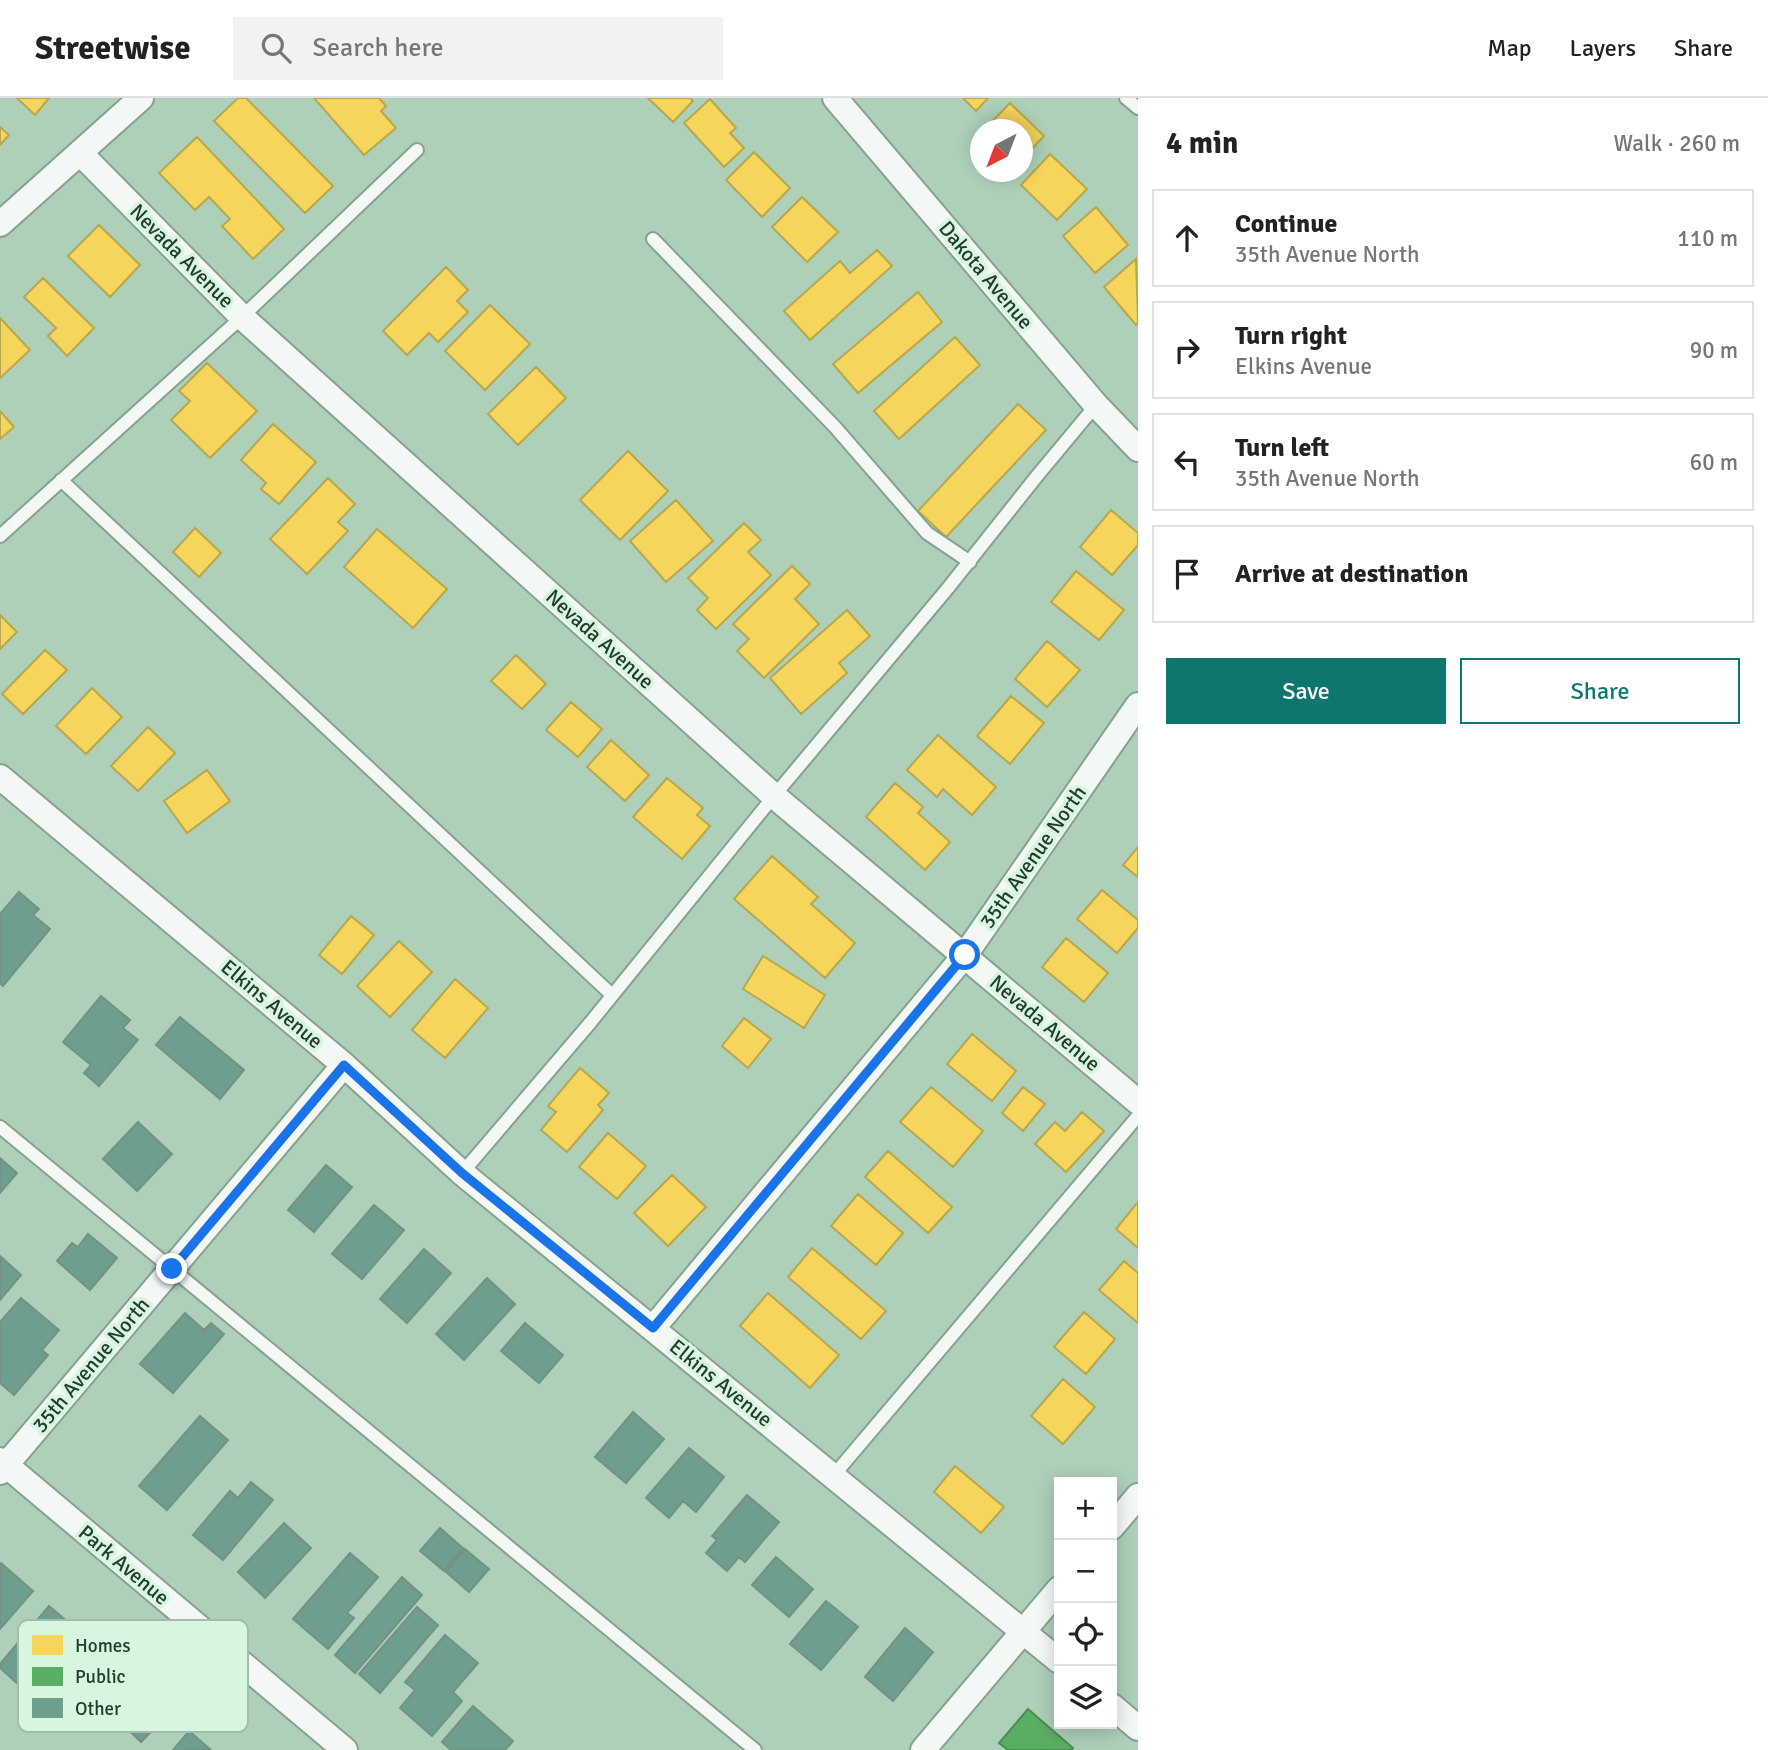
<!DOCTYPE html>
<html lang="en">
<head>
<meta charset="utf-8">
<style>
  body { margin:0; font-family:Signika,sans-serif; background:#f2f2f2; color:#222 }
  .controls { position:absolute; right:21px; bottom:21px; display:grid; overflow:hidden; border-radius:0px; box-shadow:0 4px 18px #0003 }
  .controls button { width:63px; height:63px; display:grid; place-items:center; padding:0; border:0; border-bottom:2px solid #e0e0e0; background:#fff; color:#222; font:35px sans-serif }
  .compass { position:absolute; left:970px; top:21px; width:63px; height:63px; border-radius:50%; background:#fff; box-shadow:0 4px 18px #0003; rotate:222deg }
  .stop { position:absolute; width:21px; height:21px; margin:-16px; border:5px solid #1a73e8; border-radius:50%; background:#fff }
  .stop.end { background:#1a73e8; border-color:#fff; box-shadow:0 2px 7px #0008 }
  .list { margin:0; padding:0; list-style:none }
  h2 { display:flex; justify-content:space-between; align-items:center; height:91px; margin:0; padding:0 28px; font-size:30px }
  h2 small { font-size:23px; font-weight:400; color:#767676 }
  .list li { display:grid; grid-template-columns:46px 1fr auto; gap:21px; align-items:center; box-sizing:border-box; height:98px; margin:0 14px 14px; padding:0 14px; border:2px solid #e0e0e0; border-radius:0px }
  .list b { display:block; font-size:26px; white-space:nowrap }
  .list p { margin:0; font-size:23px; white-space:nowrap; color:#767676 }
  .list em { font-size:23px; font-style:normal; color:#767676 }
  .actions { display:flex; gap:14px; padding:21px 28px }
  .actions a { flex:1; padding:16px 0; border:2px solid #0f766e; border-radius:0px; text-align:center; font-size:24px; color:#0f766e }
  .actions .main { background:#0f766e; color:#fff }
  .icon { flex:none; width:38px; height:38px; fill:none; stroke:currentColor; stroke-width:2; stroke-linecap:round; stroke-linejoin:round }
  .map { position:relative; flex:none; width:1138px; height:1652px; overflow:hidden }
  header { display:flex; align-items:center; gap:42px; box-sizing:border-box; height:98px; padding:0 35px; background:#fff; border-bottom:2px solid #e0e0e0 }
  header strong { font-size:33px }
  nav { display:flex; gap:38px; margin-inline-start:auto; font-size:24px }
  .search { width:490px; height:63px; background:#f2f2f2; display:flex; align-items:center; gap:18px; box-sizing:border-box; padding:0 24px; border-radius:0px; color:#767676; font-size:26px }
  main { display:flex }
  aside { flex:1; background:#fff }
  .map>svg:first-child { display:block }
  .homes { fill:#f6d55c; stroke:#b7a74e; stroke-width:2 }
  .public { fill:#5aae61; stroke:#4a8c51; stroke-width:2 }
  .building { fill:#6e9e8d; stroke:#749284; stroke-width:2 }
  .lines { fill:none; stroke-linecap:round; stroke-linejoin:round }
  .service-casing { stroke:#87a18f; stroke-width:16 }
  .minor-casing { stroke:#87a18f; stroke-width:28 }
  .service { stroke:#f3f8f4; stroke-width:12 }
  .minor { stroke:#f3f8f4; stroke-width:24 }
  .route { stroke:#1a73e8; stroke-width:9 }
  .labels { text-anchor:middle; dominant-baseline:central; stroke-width:7; stroke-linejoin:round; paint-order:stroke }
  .street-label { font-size:21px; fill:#243c2c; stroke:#d8f5e0 }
  .key { fill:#d8f5e0; stroke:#a2beaa; stroke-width:2 }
  .key-label { font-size:19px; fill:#243c2c }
</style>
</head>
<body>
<header>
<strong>Streetwise</strong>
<div class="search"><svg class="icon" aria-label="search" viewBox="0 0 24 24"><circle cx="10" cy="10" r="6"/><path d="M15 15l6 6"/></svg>Search here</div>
<nav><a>Map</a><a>Layers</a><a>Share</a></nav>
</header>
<main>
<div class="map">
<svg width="1138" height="1652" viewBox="0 0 1138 1652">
  <rect width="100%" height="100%" fill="#aecfb8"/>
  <path class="homes" d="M17,0h32l-14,17z
    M238,0h8l87,88 -28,27 -91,-92z
    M314,0h65l7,8 -5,5 15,17 -32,27z
    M648,0h42l3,3 -20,21z
    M963,0h25l-12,13z
    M710,1l26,29 -6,5 14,15 -20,19 -40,-44z
    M1010,5l34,33 -21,22v-28h-39z
    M0,29l9,8 -9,10z
    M197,39l87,92 -31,30 -31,-33 8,-7 -21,-22 -14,13 -36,-37z
    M754,54l36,36 -28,29 -36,-37z
    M1050,56l37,35 -30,31 -36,-35z
    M802,99l36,35 -31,30 -35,-35z
    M1096,109l32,38 -33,28 -32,-37z
    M99,127l41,40 -30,32 -42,-41z
    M877,152l15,16 -82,74 -26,-29 56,-50 10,12z
    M1136,161l2,64 -2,2 -32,-38z
    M446,169l22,23 -11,11 11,11 -30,30 -9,-9 -22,22 -24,-24z
    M43,180l51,50 -27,28 -19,-20 8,-8 -32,-31z
    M918,194l24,30 -84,71 -25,-29z
    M490,207l40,39 -45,46 -40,-39z
    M0,220l30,32 -30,28z
    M955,239l25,28 -81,74 -25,-28z
    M207,265l50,48 -47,47 -39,-38 19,-19 -11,-10z
    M536,269l30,31 -48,47 -30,-31z
    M1018,306l28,26 -100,107 -28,-26z
    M0,313l14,16 -14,12z
    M273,326l43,38 -37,42 -18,-15 5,-6 -25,-23z
    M628,353l40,40 -48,49 -40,-40z
    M328,380l27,26 -17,18 10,9 -41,43 -37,-35z
    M676,402l37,41 -47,41 -36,-41z
    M1111,412l27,23v12l-26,30 -32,-28z
    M744,425l17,17 -13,12 23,23 -55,54 -19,-19 11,-12 -20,-20z
    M195,430l26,25 -22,24 -26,-25z
    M377,431l70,60 -34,39 -69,-61z
    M792,468l18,18 -15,15 24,25 -55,54 -27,-27 12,-12 -16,-15z
    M1076,473l48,39 -25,30 -48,-38z
    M847,512l23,26 -31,27 8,10 -46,41 -31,-36z
    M0,517l17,17 -17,17z
    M1047,543l33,29 -33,37 -32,-28z
    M45,552l22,20 -44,44 -21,-20z
    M516,557l30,29 -24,25 -31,-28z
    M92,590l30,29 -36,37 -30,-28z
    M1011,598l33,27 -34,41 -33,-28z
    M571,604l31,27 -24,28 -32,-27z
    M148,629l27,26 -37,38 -27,-25z
    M938,637l58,52 -24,28 -29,-26 -6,8 -30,-27z
    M611,642l38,35 -24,26 -38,-34z
    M207,672l23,31 -43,32 -23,-32z
    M667,680l36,30 -6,7 13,11 -28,33 -49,-42z
    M895,685l28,24 -5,6 32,29 -25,28 -59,-53z
    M1138,749v30l-15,-12z
    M772,758l46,41 -7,7 44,39 -30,35 -91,-79z
    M1102,792l36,30v8l-21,25 -40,-34z
    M351,818l23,19 -32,39 -23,-19z
    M1066,840l42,35 -24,29 -42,-35z
    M399,843l33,31 -42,45 -33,-31z
    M763,858l62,39 -21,33 -61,-39z
    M455,881l33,29 -43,50 -33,-28z
    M744,920l27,21 -23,29 -26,-22z
    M972,936l44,37 -24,30 -45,-37z
    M580,970l29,25 -11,12 5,5 -36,42 -26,-22 15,-18 -8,-6z
    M931,989l52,44 -30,36 -53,-45z
    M1023,989l22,17 -22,27 -21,-18z
    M1082,1014l22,19 -38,41 -31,-28 20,-22 10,9z
    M608,1035l38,33 -29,33 -38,-32z
    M888,1053l64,56 -24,26 -63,-56z
    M672,1077l34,32 -38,39 -34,-33z
    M858,1096l45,39 -27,32 -45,-39z
    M1138,1104v46l-22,-19z
    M812,1150l74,63 -25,28 -73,-62z
    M1124,1163l14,12v50l-39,-33z
    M768,1195l71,62 -29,33 -70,-62z
    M1084,1214l31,27 -29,35 -32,-27z
    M1063,1281l32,28 -32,37 -32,-28z
    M955,1368l49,41 -23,26 -47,-41z"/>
  <path class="public" d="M1028,1611l45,39 -2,2h-63l-9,-7z"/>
  <path class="building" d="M19,794l20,17 -6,6 17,14 -47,57 -3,-3v-69z
    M101,898l29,24 -7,8 15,12 -39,46 -15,-13 7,-8 -28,-23z
    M180,919l64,53 -24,29 -64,-54z
    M138,1024l34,32 -35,37 -34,-32z
    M0,1060l17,15 -17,20z
    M326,1067l26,22 -38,45 -26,-22z
    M374,1107l30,25 -42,49 -30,-25z
    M88,1136l29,24 -27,32 -33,-29 15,-18 6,4z
    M424,1151l27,24 -44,50 -27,-24z
    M0,1158l21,19 -21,25z
    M487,1180l28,26 -51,56 -28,-26z
    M21,1200l38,32 -17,20 6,5 -34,40 -14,-12v-61z
    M185,1215l19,17 7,-7 13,11 -51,59 -33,-29z
    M525,1225l38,32 -24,28 -38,-32z
    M633,1314l31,27 -38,44 -31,-26z
    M200,1318l28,24 -61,70 -28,-24z
    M689,1350l35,29 -28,35 -13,-11 -14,17 -23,-20z
    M251,1384l22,18 -50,60 -30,-25 37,-44 8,7z
    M747,1397l32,27 -34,40 -6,-5 -12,14 -21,-18 11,-13 -5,-4z
    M284,1425l27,25 -46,50 -27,-26z
    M440,1430l23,20 -19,23 -24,-20z
    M465,1451l24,20 -20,23 -23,-20z
    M350,1455l28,24 -31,36 7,5 -26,31 -35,-30z
    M776,1459l37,32 -24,28 -37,-32z
    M1,1465l32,28 -33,38v-65z
    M402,1479l20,18 -67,78 -20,-18z
    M826,1503l32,26 -37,43 -31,-26z
    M49,1508l31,26 -52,61 -28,-25v-4z
    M417,1509l21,18 -58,68 -21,-19z
    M905,1530l28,24 -40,49 -28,-24z
    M445,1537l33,28 -25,29 9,9 -30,35 -32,-28 15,-18 -10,-8z
    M146,1585l27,26 -32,33 -27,-26z
    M473,1608l40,35 -8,9h-54l-9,-8z
    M189,1633l22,19h-38z"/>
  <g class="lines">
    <g class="service-casing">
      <path id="service" d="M1126,0l12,10
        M653,141l182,188 92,106 43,29
        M61,382l551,515
        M0,438l242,-219 175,-167
        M0,1029l755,623
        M462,1075l128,-150 184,-227 174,-208 89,-112 59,-71
        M834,1377l304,-359"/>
    </g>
    <g class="minor-casing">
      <path id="minor" d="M835,0l261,307 42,44
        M81,56l161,163 532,479 364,306
        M0,126l141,-126
        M0,679l344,288 118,108 597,488
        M653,1230l312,-373 173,-250
        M0,1362l345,290
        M0,1374l344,-407
        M1112,1429l26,-31
        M1112,1608l26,22
        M923,1652l136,-161"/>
    </g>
    <use href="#service" class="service"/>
    <use href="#minor" class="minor"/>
  </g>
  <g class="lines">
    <path class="route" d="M172,1171l172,-204 118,108 191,155 312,-373"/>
  </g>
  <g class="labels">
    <g class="street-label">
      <text transform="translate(182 158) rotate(45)">Nevada Avenue</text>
      <text transform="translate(986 177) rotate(50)">Dakota Avenue</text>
      <text transform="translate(600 541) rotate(42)">Nevada Avenue</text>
      <text transform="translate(1033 759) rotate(-55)">35th Avenue North</text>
      <text transform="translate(272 906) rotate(40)">Elkins Avenue</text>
      <text transform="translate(1045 925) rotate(40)">Nevada Avenue</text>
      <text transform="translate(91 1267) rotate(-50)">35th Avenue North</text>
      <text transform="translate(721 1285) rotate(39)">Elkins Avenue</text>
      <text transform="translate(124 1467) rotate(40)">Park Avenue</text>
    </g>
  </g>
  <rect x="18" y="1522" width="230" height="112" rx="10" class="key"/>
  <rect x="32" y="1537" width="31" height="20" fill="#f6d55c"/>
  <rect x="32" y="1569" width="31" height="19" fill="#5aae61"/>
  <rect x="32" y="1600" width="31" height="20" fill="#6e9e8d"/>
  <g class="key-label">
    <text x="75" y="1554">Homes</text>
    <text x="75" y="1585">Public</text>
    <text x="75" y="1617">Other</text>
  </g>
</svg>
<div class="controls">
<button>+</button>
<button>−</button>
<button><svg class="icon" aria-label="locate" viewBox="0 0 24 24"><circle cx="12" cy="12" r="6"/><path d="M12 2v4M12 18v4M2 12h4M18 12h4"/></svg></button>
<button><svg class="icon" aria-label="layers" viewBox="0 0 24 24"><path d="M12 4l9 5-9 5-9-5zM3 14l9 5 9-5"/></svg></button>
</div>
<svg class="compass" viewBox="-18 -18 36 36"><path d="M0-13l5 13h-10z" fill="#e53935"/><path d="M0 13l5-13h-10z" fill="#767676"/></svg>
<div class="stop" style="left:965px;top:857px"></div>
<div class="stop end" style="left:172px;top:1171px"></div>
</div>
<aside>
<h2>4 min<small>Walk · 260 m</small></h2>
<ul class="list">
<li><svg class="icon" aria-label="ahead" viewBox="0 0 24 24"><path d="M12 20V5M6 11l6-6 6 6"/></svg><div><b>Continue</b><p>35th Avenue North</p></div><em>110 m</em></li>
<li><svg class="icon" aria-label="right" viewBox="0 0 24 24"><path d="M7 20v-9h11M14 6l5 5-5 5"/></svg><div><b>Turn right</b><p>Elkins Avenue</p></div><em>90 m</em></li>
<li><svg class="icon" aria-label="left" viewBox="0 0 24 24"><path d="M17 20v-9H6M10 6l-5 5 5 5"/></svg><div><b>Turn left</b><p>35th Avenue North</p></div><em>60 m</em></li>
<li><svg class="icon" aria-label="arrive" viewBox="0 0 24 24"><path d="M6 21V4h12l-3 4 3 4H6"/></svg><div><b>Arrive at destination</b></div></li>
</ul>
<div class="actions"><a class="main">Save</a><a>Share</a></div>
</aside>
</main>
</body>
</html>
